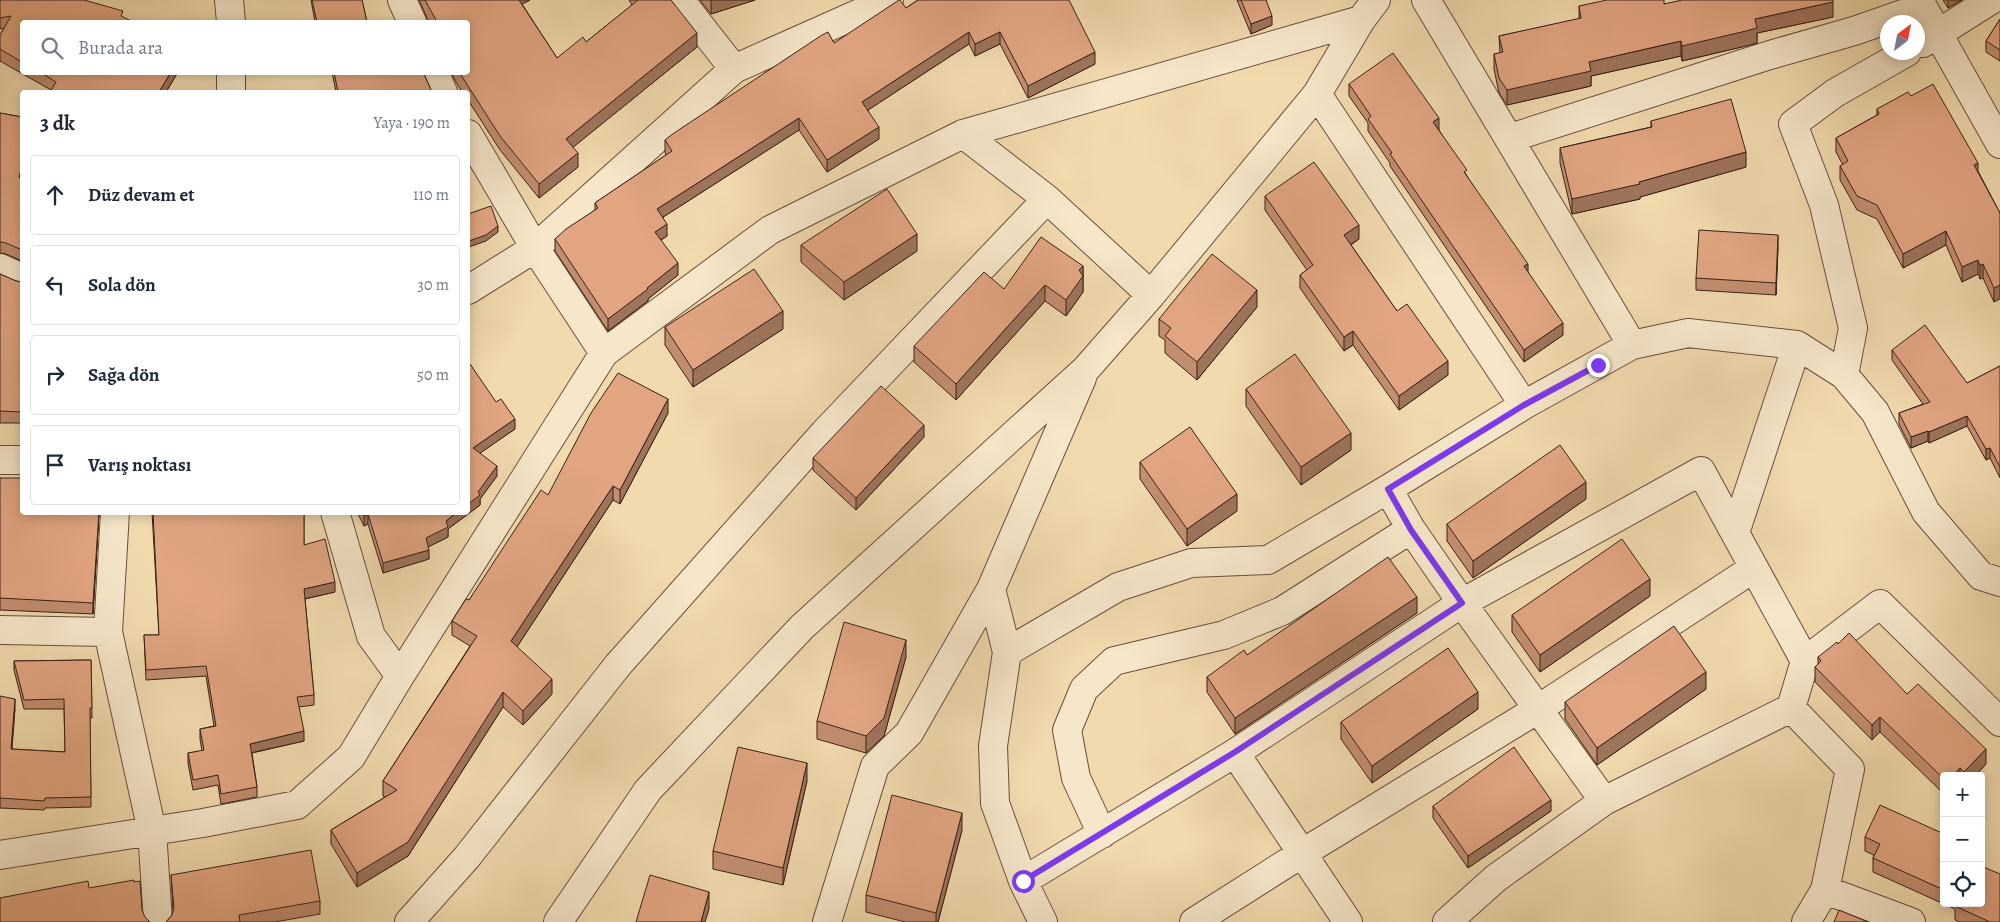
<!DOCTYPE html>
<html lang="tr">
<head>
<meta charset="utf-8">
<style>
  body { margin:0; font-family:Alegreya,serif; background:#f6f6f7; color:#1f2937 }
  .controls { position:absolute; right:15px; bottom:15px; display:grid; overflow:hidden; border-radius:5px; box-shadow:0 2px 12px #0003 }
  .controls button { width:45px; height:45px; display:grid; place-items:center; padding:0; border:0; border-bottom:1px solid #e0e1e3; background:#fff; color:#1f2937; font:25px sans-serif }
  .compass { position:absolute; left:1880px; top:15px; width:45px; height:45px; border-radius:50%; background:#fff; box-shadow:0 2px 12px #0003; rotate:32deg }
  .stop { position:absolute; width:15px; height:15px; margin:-11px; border:4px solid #7c3aed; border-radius:50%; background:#fff }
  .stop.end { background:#7c3aed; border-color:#fff; box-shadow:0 1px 5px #0008 }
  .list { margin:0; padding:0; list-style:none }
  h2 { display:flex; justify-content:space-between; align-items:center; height:65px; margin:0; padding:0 20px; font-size:21px }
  h2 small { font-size:16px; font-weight:400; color:#747a83 }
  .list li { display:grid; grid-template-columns:32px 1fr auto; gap:15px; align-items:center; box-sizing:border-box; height:80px; margin:0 10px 10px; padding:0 10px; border:1px solid #e0e1e3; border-radius:5px }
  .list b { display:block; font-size:19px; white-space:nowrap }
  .list em { font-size:16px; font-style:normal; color:#747a83 }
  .icon { flex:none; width:28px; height:28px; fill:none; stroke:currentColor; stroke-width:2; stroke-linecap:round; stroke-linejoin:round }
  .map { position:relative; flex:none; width:2000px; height:922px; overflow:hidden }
  .search { position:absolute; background:#fff; box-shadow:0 2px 12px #0003; left:20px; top:20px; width:450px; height:55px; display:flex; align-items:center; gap:12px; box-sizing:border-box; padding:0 18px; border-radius:5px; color:#747a83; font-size:19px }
  .panel { position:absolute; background:#fff; box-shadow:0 2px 12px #0003; left:20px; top:90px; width:450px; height:425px; border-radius:5px }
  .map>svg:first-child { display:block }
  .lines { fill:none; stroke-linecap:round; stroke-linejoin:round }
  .minor-casing { stroke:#684f3b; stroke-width:30 }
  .minor { stroke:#f6e7ca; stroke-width:28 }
  .wall { fill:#c28e70; stroke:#3a2115 }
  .shaded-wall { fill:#9e745b; stroke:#3a2115 }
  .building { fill:#e1a582; stroke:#3a2115 }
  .route { stroke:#7c3aed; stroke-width:6 }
</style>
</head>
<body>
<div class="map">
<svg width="2000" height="922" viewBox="0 0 2000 922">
  <rect width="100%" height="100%" fill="#f1daae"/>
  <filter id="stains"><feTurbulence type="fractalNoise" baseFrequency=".004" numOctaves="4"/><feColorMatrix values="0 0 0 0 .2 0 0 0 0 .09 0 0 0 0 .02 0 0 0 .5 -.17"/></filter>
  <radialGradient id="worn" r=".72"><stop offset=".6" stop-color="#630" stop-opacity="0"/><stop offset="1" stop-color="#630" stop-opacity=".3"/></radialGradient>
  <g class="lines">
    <g class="minor-casing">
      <path id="minor" d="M229,0l2,22
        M402,0l10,22
        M680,0l54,69
        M1426,0l206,345
        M1919,0l81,144
        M1923,43l68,-43
        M434,72l9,20
        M231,92v-20
        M1317,94l207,311
        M468,134l67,114 69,105
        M963,134l84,65 104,96
        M1510,138l260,-83 84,-24 69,-24
        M0,268l22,10
        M468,290l67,-42 199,-179 155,-69
        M1844,375l9,-47 -29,-123 -31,-81 42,-31 72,-41
        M0,460h22
        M1388,489l23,40 51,74 142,198
        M115,512l-7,120 44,199 6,91
        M335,512l36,124 29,40
        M1735,533l62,-188
        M0,630l108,2
        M1007,652l111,-65 73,-24 77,-3 120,-71 136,-84 108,-60 56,-12 109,12 47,30 31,37 51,100 55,64 19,6
        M1791,708l14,-47
        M1235,753l113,169
        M1102,834l-26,-56 -9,-48 17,-41 30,-28 110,-26 58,-24 129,-82
        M0,855l203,-32 94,-18 54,-48 49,-81 204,-323 166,-123 193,-96 398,-114
        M1023,881l212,-128 227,-150 239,-132 104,190 75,-57 120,118
        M1825,890l86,32
        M409,922l58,-65 151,-192 206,-232 223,-234
        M558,922l90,-132 154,-163 284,-258 65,-74 166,-201 44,-74 15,-20
        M827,922l48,-156 34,-33 82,-144
        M1043,922l-20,-41 -28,-78 -2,-57 14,-94 -16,-63 91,-211
        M1194,922l107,-68 237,-145 216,-141
        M1447,922l49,-44 108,-77 187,-93 59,61 -25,121 -19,32"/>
    </g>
    <use href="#minor" class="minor"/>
  </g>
  <path class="wall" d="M0,0l22,22v50h156l-12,20h-116l1,-2 -51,-29v-26l4,-7 -4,1z
    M311,0h51l5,22h-52z
    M419,0h111l-8,4 35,54 29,-16 46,-37 -3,-5h42l26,47 -124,100 5,20 -39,31 -39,-48 -32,-50v-8h-6l-6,-10 -5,-10h17v-50h-39z
    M700,0h55l-44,14z
    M918,0l177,64 -67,34 -28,-54 -25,12 -6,-12 -101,66 11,29 -52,33 -28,-42 -136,87 4,19 -6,4 17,35 -30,24v2l-40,30 -53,-80v-12l40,-29v-7l71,-48 -1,-3v-12l169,-97 72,-35z
    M1237,0h29l6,25 -21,9z
    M1943,0h19l-14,8z
    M1664,4l169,13 -76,16v10l-11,3 -64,15 -1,-5 -90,20v10l-84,19 -8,-12 -5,-24v-15l6,-1 -1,-17 80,-17v-13z
    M2000,19v42l-14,-9v-11z
    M332,72h91l9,20h-96z
    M1349,84l90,46 28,46 61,96 35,63 -39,27 -134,-196v-3l-22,-32v-8l-19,-27z
    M1911,96l67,75 22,42 -6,89 -11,-24 -3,1 -2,-5 -16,8 -16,-37 -43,23 -26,-49 -20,-9 -17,-30v-14l3,-1 -7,-13v-14l41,-23v-6z
    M0,113l22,4v144l-16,-7 -6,-1z
    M1651,121l95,46 -106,30v2l-68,15 -12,-51v-15l91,-21z
    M1265,196l94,43 -8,6 46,66 51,64 -49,35 -46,-65 -9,6 -44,-63v-13l7,-5 -42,-60z
    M801,245l116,6 -73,49 -43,-38z
    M1778,247l-2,48 -80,-5v-12z
    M1083,266v26l-17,24 -21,-15 -89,99 -42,-38v-16l90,-57z
    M0,274l16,7 6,1v143v-2h-22z
    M1257,307l-60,73 -32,-27v-13l-6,-4v-17z
    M665,327l118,2 -90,58 -28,-42z
    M1892,350l75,33 33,-17v112l-10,-20 -4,2 -19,-34 -38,17 -1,-2 -17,7 -12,-24v-11l24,-9 -31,-44z
    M468,366l47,63 -35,24 17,23 -17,23v6l-32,24v8l-20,10 1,12 -46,14 -15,-49 -4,2 -7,-14h111z
    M1246,389l105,61 -50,35 -55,-79z
    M668,413l-48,91 -7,-4 -96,147 35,47 -29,31 -20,-18 -95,149 -51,31 -26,-43v-14l54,-33 -2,-1v-15l87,-135 -18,-11v-14l17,-21 79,-105z
    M924,437l-68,73 -43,-40v-12z
    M1140,462l97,49 -50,35 -47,-67z
    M0,478l99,34 -6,102 -93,-4z
    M1586,499l-113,79 -26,-37v-17z
    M152,512h152v33l31,47 -30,7 9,96v10l-15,2 5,34 -52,12 5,34v10l-36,7 -3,-19 -25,5 -5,-27v-10l14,-2 -2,-12v-10l14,-3 -8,-50 -60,4 -2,-45h15z
    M1650,596l-110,76 -28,-40v-17z
    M1417,613l-182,121 -28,-42v-15l40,-22z
    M906,657l-22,79 -18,17 -49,-14v-18z
    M1818,657l89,37 79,70 -11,12h-31v18l-64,-62 -8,8 -57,-58v-15l3,-3z
    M91,660l1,58h-2l1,89 -46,1 -1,2 -44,-2v-112l15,12 -3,41 53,3 -1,-43h-40l-10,-39v-9z
    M1706,689l-109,76 -32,-46v-17z
    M1478,709l-106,74 -31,-44v-17z
    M807,781l-24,104 -70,-16v-18z
    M1433,806l118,5 -83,57 -35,-50z
    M962,830l-24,92h-33l-39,-10v-17z
    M1944,834v69h37l19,19h-41l-4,-2v-11l-82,-37v-14l1,-3 -9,-4v-14z
    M171,875l149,26v13l-45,8h-109l6,-7 1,-4z"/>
  <path class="shaded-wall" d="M514,0h16l-16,8z
    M711,0h44l-44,14z
    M1948,0h14l-14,8z
    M1833,2v15l-76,16v10l-11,3 -64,15v-15l73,-27z
    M1272,16v9l-21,9v-10z
    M969,32v12l-107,70v-12z
    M1000,32v12l-25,12v-12z
    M697,33v14l-131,106v-14z
    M1681,41v15l-90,20v10l-84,19v-15l82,-28z
    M1095,52v12l-67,34v-12z
    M171,72h7l-12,20h-7z
    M799,118v12l-142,91v-12z
    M1439,118v12l-6,-8z
    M879,127v12l-52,33v-12z
    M1746,152v15l-106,30v2l-68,15v-15l67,-17z
    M578,153v14l-39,31v-14z
    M1978,163v14l-4,-12z
    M22,166v12l-3,10v-11z
    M667,224v12l-12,8v-12z
    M1359,225v14l-15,10v-14z
    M498,226v6l-12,9 -17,6v-6z
    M1946,231v14l-43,23v-14z
    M917,234v17l-73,49v-18z
    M1778,235v12l-2,48v-12z
    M1978,260v14l-16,8v-15z
    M678,263v12l-30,24v2l-40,30v-12z
    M1528,264v11l-4,-9z
    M1983,264v14l-3,1v-14z
    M1083,266v26l-17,24v-16l13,-30z
    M1045,285v16l-89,99v-16z
    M2000,285v14l-6,3v-14z
    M1257,290v17l-60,73v-18z
    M783,311v18l-90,58v-17z
    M1563,323v12l-39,27v-12z
    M1353,331v14l-9,6v-14z
    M1448,361v14l-49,35v-14z
    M668,399v14l-48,91v-14z
    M1967,416v10l-38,17v-11z
    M515,419v10l-42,29v-10z
    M924,425v12l-68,73v-12z
    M1928,431v10l-17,7v-11z
    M1351,433v17l-50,35v-18z
    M1990,448v10l-4,2v-11z
    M497,466v10l-17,23v6l-32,24v8l-22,11v-10l31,-26h11v-8z
    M1586,482v17l-113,79v-17z
    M613,486v14l-102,156v-15z
    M1237,494v17l-50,35v-17z
    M99,512l-6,102v-11z
    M368,514v10l-4,2v-10z
    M429,550v9l-46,14v-10z
    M1650,579v17l-110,76v-17z
    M335,582v10l-31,7v-10z
    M1417,597v16l-182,121v-16z
    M906,640v17l-22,79 -18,17v-17z
    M1706,672v17l-109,76v-17z
    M552,679v15l-29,31v-14z
    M503,692v15l-95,149 -51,31v-14z
    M1478,692v17l-106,74v-17z
    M15,699v9l-4,50v-9z
    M1880,717v15l-8,8v-15z
    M304,731v10l-54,12v-9z
    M1986,749v15l-11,12h-11v-4z
    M807,763v18l-24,104v-17z
    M1960,768v8h-8z
    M1551,800v11l-83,57v-12z
    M962,813v17l-24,92h-2v-9z
    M709,892v17l-4,13h-4z"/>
  <path class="building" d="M0,0h84l39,11 -2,5 12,6h-111v40l-22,-13v-14l11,-19 -11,2z
    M312,0h50l5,22h-50z
    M425,0h94l38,58 26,-21 3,5 52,-42h33l26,33 -131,106 12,14 -39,31 -39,-48 -41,-64h9v-50h-31z
    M899,0h1l6,8 12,-8h151l26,52 -67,34 -28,-54 -25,12 -6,-12 -107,70 17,25 -52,33 -28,-42 -142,91 10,15 -12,8 23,31 -31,25 1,1 -40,30 -53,-80 11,-10 32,-21 -3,-5 4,-3 73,-49 -7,-11 9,-7 148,-98 6,-3 6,11z
    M1241,0h25l6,16 -21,8z
    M1607,0h57v4l18,-4h151v2l-78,17 2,9 -11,3 -64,15 -1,-5 -92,21 2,9 -84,19 -8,-12 -5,-24 9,-2 -4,-16 82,-18 -2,-12z
    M2000,19v31l-14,-9z
    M1393,53l46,65 -6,4 34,48 -3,2 64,92 -4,2 39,57 -39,27 -134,-196 2,-1 -24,-34 3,-3 -22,-32z
    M40,72h131l-12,20h-109l6,-10z
    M334,72h89l9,20h-94z
    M1933,84l45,79 -4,2 26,48v72l-6,3 -11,-24 -3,1 -2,-5 -16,7 -16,-36 -43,23 -26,-49 -20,-9 -17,-30 8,-5 -12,-23 43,-24 -2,-5 31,-17 3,4z
    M1731,99l15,53 -107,30 1,2 -68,15 -12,-51 92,-21 -1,-6z
    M0,113l22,4v49l-3,11 3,2v71l-16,-7 -6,-1z
    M1314,162l45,63 -15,10 53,76 10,-7 41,57 -49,35 -46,-65 -9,6 -44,-62 13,-10 -48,-69z
    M887,189l30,45 -73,48 -43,-37z
    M491,206l7,20 -12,9 -17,6 -1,-4v-23z
    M1699,230l79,5 -2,48 -80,-5z
    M1041,237l42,29 -4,4 4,6 -17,24 -21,-15 -89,99 -42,-38 70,-74 20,17z
    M1212,254l45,36 -60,72 -32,-26 6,-8 -12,-9z
    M754,269l29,42 -90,59 -28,-43z
    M0,274l16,7 6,1v132v-2l-22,-1z
    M1925,325l42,58 33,-17v101l-10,-19 -4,1 -19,-33 -38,16 -1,-1 -17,6 -12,-24 31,-11 -38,-52z
    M1295,354l56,79 -50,34 -55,-78z
    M470,364l26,38 5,-3 14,20 -42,29 24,18 -19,26 2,3 -12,9v-138z
    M618,373l50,26 -48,91 -7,-4 -102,155 41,38 -29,32 -20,-19 -95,150 -51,31 -26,-43 66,-40 -14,-9 94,-145 -25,-15 14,-22 3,1 72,-110 7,5 43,-82z
    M881,386l43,39 -68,73 -43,-40z
    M1190,427l47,67 -50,35 -47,-67z
    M1560,445l26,37 -113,79 -26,-37z
    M0,478h22v34h77l-6,91 -93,-5z
    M153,512h151v33l21,-6 10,43 -31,7 10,106 -17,2 7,34 -54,13 7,43 -36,7 -3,-19 -25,5 -5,-27 16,-3 -4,-21 16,-3 -10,-60 -60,4 -2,-35h15z
    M362,512h95l-11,9 2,6 -22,11 3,12 -46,13 -15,-49 -4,2z
    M1622,539l28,40 -110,76 -28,-40z
    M1388,557l29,40 -182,121 -28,-41 37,-27 3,5z
    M844,622l62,18 -22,78 -18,18 -49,-15z
    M1674,626l32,46 -109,76 -32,-46z
    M1849,633l58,61 11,-10 68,65 -22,23 -4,-4 -8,8h-8v3l-64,-62 -8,8 -57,-58 6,-6 -3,-4 19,-15 1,2z
    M1448,648l30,44 -106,74 -31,-44z
    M91,660l1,48h-2l1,89 -46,1 -1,3 -44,-3v-102l15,3 -4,50 54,3 -1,-53 -40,1 -10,-39z
    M738,747l69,16 -24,105 -70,-17z
    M1514,747l37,53 -83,56 -35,-50z
    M892,795l70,18 -26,100 -70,-18z
    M1880,805l64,29v56l-71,-32 7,-14 -15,-7z
    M311,850l9,51 -81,14 1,7h-74l6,-7 2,-7 -3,-33z
    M1981,866l19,8v48h-10l-35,-16 1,-3h25z
    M650,875l59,17 -8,30h-65z
    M134,880v2l6,-1 2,29 3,7 5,5h-150v-24l88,-17 1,7z
    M1839,910l29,12h-34z"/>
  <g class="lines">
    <path class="route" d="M1023,881l212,-129 227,-149 -51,-73 -23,-41 136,-84 74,-40"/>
  </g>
  <rect width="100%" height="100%" filter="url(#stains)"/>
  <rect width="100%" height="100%" fill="url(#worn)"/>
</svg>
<div class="controls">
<button>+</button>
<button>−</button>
<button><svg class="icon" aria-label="locate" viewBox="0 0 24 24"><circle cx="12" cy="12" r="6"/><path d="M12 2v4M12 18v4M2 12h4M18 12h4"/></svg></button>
</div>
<svg class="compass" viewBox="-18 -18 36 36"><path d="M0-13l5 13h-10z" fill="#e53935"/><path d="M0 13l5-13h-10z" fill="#747a83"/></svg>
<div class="stop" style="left:1023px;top:881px"></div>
<div class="stop end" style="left:1598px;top:365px"></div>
<div class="search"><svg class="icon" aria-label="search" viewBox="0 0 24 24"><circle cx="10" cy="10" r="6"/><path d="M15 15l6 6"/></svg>Burada ara</div>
<section class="panel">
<h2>3 dk<small>Yaya · 190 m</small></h2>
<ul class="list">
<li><svg class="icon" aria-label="ahead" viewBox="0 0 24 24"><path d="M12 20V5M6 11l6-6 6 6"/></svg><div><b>Düz devam et</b></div><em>110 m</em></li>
<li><svg class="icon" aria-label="left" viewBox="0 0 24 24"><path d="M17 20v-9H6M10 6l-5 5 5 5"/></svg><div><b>Sola dön</b></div><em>30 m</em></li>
<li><svg class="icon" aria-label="right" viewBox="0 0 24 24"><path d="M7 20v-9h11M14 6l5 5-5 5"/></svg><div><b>Sağa dön</b></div><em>50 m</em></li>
<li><svg class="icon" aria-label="arrive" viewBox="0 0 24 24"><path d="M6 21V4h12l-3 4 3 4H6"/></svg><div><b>Varış noktası</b></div></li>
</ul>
</section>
</div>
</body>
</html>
